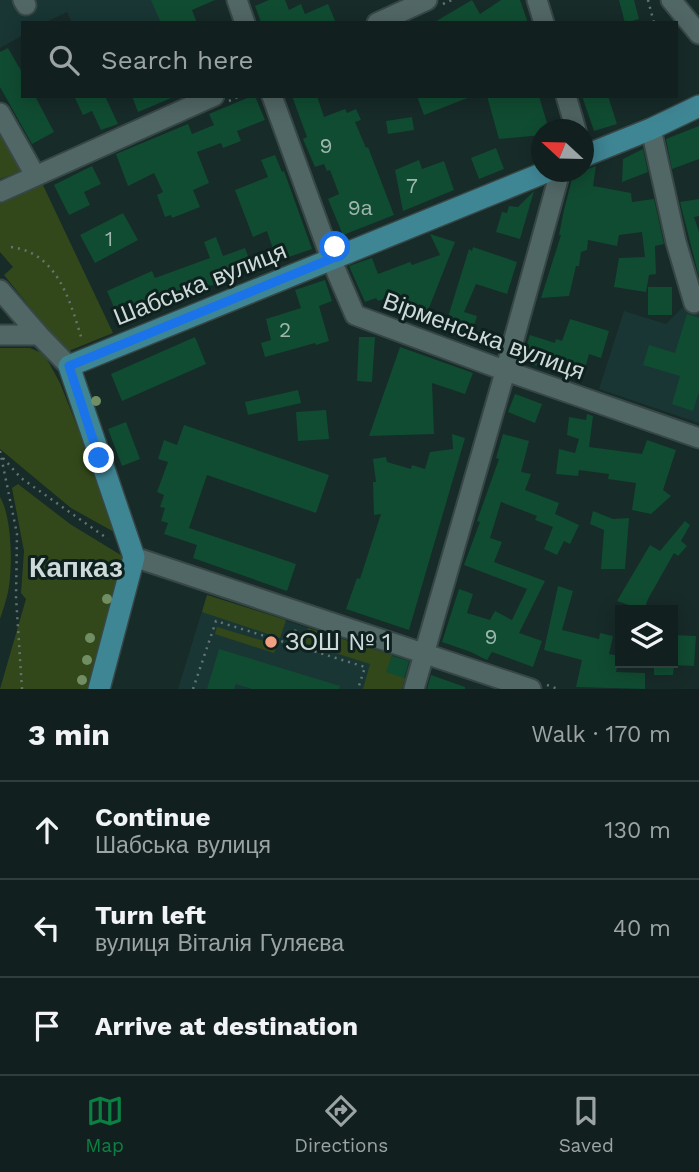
<!DOCTYPE html>
<html lang="en">
<head>
<meta charset="utf-8">
<style>
  body { margin:0; font-family:"Work Sans",sans-serif; background:#1a2828; color:#f1f3f6 }
  .controls { position:absolute; right:21px; bottom:21px; display:grid; overflow:hidden; border-radius:0px; box-shadow:0 4px 18px #0003 }
  .controls button { width:63px; height:63px; display:grid; place-items:center; padding:0; border:0; border-bottom:2px solid #303e3d; background:#11201f; color:#f1f3f6; font:35px sans-serif }
  .compass { position:absolute; left:531px; top:119px; width:63px; height:63px; border-radius:50%; background:#11201f; box-shadow:0 4px 18px #0003; rotate:292deg }
  .stop { position:absolute; width:21px; height:21px; margin:-16px; border:5px solid #1a73e8; border-radius:50%; background:#fff }
  .stop.end { background:#1a73e8; border-color:#fff; box-shadow:0 2px 7px #0008 }
  .list { margin:0; padding:0; list-style:none }
  h2 { display:flex; justify-content:space-between; align-items:center; height:91px; margin:0; padding:0 28px; font-size:30px }
  h2 small { font-size:23px; font-weight:400; color:#9ca3a4 }
  .list li { display:grid; grid-template-columns:46px 1fr auto; gap:21px; align-items:center; box-sizing:border-box; height:98px; padding:0 28px; border-top:2px solid #303e3d }
  .list b { display:block; font-size:26px; white-space:nowrap }
  .list p { margin:0; font-size:23px; white-space:nowrap; color:#9ca3a4 }
  .list em { font-size:23px; font-style:normal; color:#9ca3a4 }
  .icon { flex:none; width:38px; height:38px; fill:none; stroke:currentColor; stroke-width:2; stroke-linecap:round; stroke-linejoin:round }
  .map { position:relative; flex:none; width:699px; height:689px; overflow:hidden }
  .search { position:absolute; background:#11201f; box-shadow:0 4px 18px #0003; left:21px; right:21px; top:21px; height:77px; display:flex; align-items:center; gap:18px; box-sizing:border-box; padding:0 24px; border-radius:0px; color:#9ca3a4; font-size:26px }
  .sheet { height:385px; background:#11201f }
  nav { display:flex; justify-content:space-around; align-items:center; box-sizing:border-box; height:98px; border-top:2px solid #303e3d; background:#11201f; font-size:19px; color:#9ca3a4 }
  nav a { display:grid; justify-items:center; gap:4px }
  nav .on { color:#0b8043 }
  .map>svg:first-child { display:block }
  .built { fill:#193634 }
  .green { fill:#33481a }
  .building { fill:#104c32 }
  .lines { fill:none; stroke-linecap:round; stroke-linejoin:round }
  .minor-casing { stroke:#374745; stroke-width:23 }
  .major-casing { stroke:#374745; stroke-width:24 }
  .path { stroke:#647472; stroke-width:2.5; stroke-dasharray:2 5; stroke-linecap:butt }
  .minor { stroke:#516765; stroke-width:19 }
  .major { stroke:#3f8695; stroke-width:21 }
  .tree { fill:#708d64 }
  .route { stroke:#1a73e8; stroke-width:9 }
  .poi-dot { fill:#f39f82; stroke:#0e211f; stroke-width:2.5 }
  .labels { text-anchor:middle; dominant-baseline:central; stroke-width:6; stroke-linejoin:round; paint-order:stroke }
  .number-label { font-size:21px; fill:#9eb6ae }
  .street-label { font-size:24px; fill:#cedad8; stroke:#0e211f }
  .poi-label { font-size:24px; fill:#cedad8; stroke:#0e211f; text-anchor:start }
  .quarter-label { font-size:28px; font-weight:bold; fill:#cedad8; stroke:#0e211f }
</style>
</head>
<body>
<div class="map">
<svg width="699" height="689" viewBox="0 0 699 689">
  <rect width="100%" height="100%" fill="#172b29"/>
  <path class="built" d="M0,0h180l10,23h-118l-5,-11 -23,11h-21v12l-23,13z
    M682,308l17,6v109l-100,-34 25,-78 42,13z
    M207,595l204,66 -9,28h-224z"/>
  <path class="green" d="M0,123l24,41 -4,7 -20,8z
    M41,181l72,152 -47,19 -62,-77 9,-8 -13,-15v-56z
    M0,348h30l14,6 16,29 57,145 -1,5 -45,-25 -71,-59z
    M18,484l52,40 54,33 -34,132h-90l26,-90 -5,-6 3,-42 -12,-63z
    M0,497c12,20 13,71 8,95 -2,9 -5,18 -8,27z
    M207,595l79,25 -6,18 -78,-26z
    M217,627l60,18 -3,8 -59,-19z
    M308,628l84,27 -5,17 18,6 -3,11h-39l7,-25 -66,-21z"/>
  <path class="building" d="M151,0h64l-23,10 5,13h-36z
    M269,0h16l4,10 12,-6 4,10 23,-10 8,19h-77l2,-1 -6,-16z
    M472,0l8,14 21,-14h19l8,23h-95z
    M619,0h15l5,19 -14,4z
    M8,48l15,26v22h12l19,36 -22,12 -32,-57v-35z
    M74,96h31l13,28 -17,6 -9,-19 -9,4z
    M132,96h44l-38,16z
    M252,96h3l10,24 -28,11 4,10 -18,7 -2,-5 -24,9 12,31 -16,7 7,17 -28,11 -1,-3 -6,2 -8,-22 6,-3 -9,-19 -26,13 -12,-32 72,-30 4,10 22,-9 -5,-11z
    M292,96h25l7,21 21,-8 2,4 9,-4 5,11 -6,2 11,26 2,-1 26,68 -51,20 -15,-36 11,-5 -9,-24 -3,1 -3,-7 -9,3 -12,-28 4,-2z
    M417,96h53v1l-46,18z
    M487,96h52l10,34h-7v5l-43,4z
    M582,96h26l9,28 -23,7z
    M412,117l2,13 -26,4 -2,-13z
    M699,126v33l-27,10 -6,-30z
    M496,148l8,21 -25,10 -8,-21z
    M643,149l5,23 -26,10 1,-23z
    M275,155l7,17 2,-1 28,78 -35,12 -10,-30 -14,6 -18,-47 33,-13 -7,-17z
    M419,160l3,9 22,-8 10,29 -51,21 -8,-41z
    M92,166l9,18 -17,8 6,13 -21,10 -15,-30z
    M596,166l-3,20 38,7 1,9 22,-3 10,45 -9,2 1,28 -7,1 -3,17 -32,-5 5,-29 26,-1 -3,-25 -23,3 -2,11 -29,-6 -1,10 -6,2 -2,14h-3l-7,30 -28,2 20,-63h-2l5,-25 9,-35z
    M534,191l-14,48 -24,-7 6,-20 5,1 2,-7 9,1z
    M699,199v17l-5,1 5,15v45l-19,-75z
    M123,213l15,27 -43,23 -15,-28z
    M430,234l25,8 -32,81 -34,-13 6,-15 -17,6 -2,-3 -11,4 -16,-36 23,-8 6,16 32,-12 2,3 28,-10z
    M216,237l7,19 22,-8 8,21 -43,17 2,4 -26,10 -3,-9 -64,28 -12,-28 45,-20 3,7 55,-20 -6,-16z
    M473,247l44,15 -10,32 -31,-10 -12,28 13,4 -7,22 -26,-8 25,-81 3,2z
    M325,280l7,21 -13,5 10,35 -13,4 -1,-2 -50,14 -4,-14 10,-3 -5,-21 35,-11 -6,-18z
    M648,287h24v28h-24z
    M687,314l12,4v74l-6,19 -21,-7 8,-28 -37,-11 6,-20 26,8z
    M570,319l39,12 -8,27 -12,-4 -7,25 -61,-18 9,-26 25,8 1,-4 6,2z
    M195,337l11,27 -84,37 -11,-27z
    M359,337h16l-3,45 -15,-1z
    M400,347l73,26 -8,21 -33,-11 2,51 -65,2z
    M298,390l3,13 -53,12 -3,-13z
    M515,394l27,10 -7,19 -27,-11z
    M326,410l3,29 -31,2 -2,-29z
    M587,414l6,2 -4,31 53,7 5,-14 29,10 -13,40 8,6 -20,18 -19,-4 4,-27 -28,-4 1,-5 -30,-4 -1,6 -22,-2 3,-25 16,4 4,-14 -12,-4 2,-18 17,3z
    M126,422l14,37 -18,7 -14,-37z
    M184,425l145,50 -13,38 -109,-38 -18,53 107,36 -9,27 -94,-33 4,-13 -33,-11 4,-11 -7,-2 4,-13 -5,-1 4,-12 -7,-3 11,-30 -10,-3 6,-19 13,5z
    M452,434l13,4 -56,192 -63,-21 11,-31 3,1 21,-65 -7,1 -1,-33h3l-3,-23 13,-2 1,5 24,7 1,-4 13,4 5,-17 23,-3z
    M503,434l26,7 -8,31 10,2 -6,16 34,13 -4,11 24,11 -9,19 -6,-3 -7,14 -13,-6 9,-22 -18,-7 2,-4 -36,-14 -11,36 12,4 -8,20 51,19 -26,52 23,8 -9,26 -41,-15 -5,8 -16,-8 -29,-10 17,-53 14,5 -6,19 23,7 5,-9 17,9 15,-31 -63,-24 16,-43 -3,-1 22,-62 -3,-1z
    M593,511l20,8 16,-1 -4,51h-24l3,-39 -14,-6z
    M685,521l5,4 -9,16 6,5 -9,10 -4,-3 -26,46 -4,11 -27,-9 33,-56 10,6z
    M558,586l15,5 -11,39 37,9 1,-6 13,3 -4,18 10,2 -3,16 29,1v16l-69,-2 6,-27 -38,-10z
    M673,635l23,1 -2,30 -20,-1 -1,10h-19v-12h19z
    M219,649l121,37 -1,3h-87l-16,-5 -2,5h-27z
    M392,656l17,5 -5,17 -18,-6z
    M431,675l34,12v2h-38z"/>
  <g class="lines">
    <g class="minor-casing">
      <path id="minor" d="M23,0l3,5
        M237,0l8,23
        M537,0l7,23
        M671,0l28,34
        M377,23l50,-23
        M272,96l59,163 24,56 151,56 193,67
        M566,96l10,34
        M0,113l35,62
        M651,129l25,113 18,61
        M0,192l214,-96
        M0,290l39,45 30,31
        M0,335h39
        M134,557l397,132
        M414,689l89,-310 57,-207"/>
    </g>
    <g class="major-casing">
      <path id="major" d="M584,156l67,-27 48,-23
        M99,689l35,-132 -65,-191 477,-194"/>
    </g>
    <path class="path" d="M648,0l6,23
      M443,4l9,-4
      M229,101l11,-5
      M11,247c47,6 59,54 71,93
      M0,451l17,83 -1,63 6,92
      M3,458l18,20 87,61
      M291,645l5,-17
      M547,685l11,4
      M193,689l23,-68 149,46 -7,22"/>
    <use href="#minor" class="minor"/>
    <use href="#major" class="major"/>
  </g>
  <g class="tree">
    <circle cx="96" cy="401" r="5"/>
    <circle cx="107" cy="599" r="5"/>
    <circle cx="90" cy="638" r="5"/>
    <circle cx="87" cy="660" r="5"/>
    <circle cx="82" cy="680" r="5"/>
  </g>
  <g class="lines">
    <path class="route" d="M99,458l-30,-92 269,-110 -3,-9"/>
  </g>
  <circle class="poi-dot" cx="271" cy="642" r="7"/>
  <g class="labels">
    <g class="number-label">
      <text x="326" y="145">9</text>
      <text x="412" y="185">7</text>
      <text x="360" y="207">9а</text>
      <text x="109" y="238">1</text>
      <text x="285" y="329">2</text>
      <text x="491" y="636">9</text>
    </g>
    <g class="street-label">
      <text transform="translate(200 284) rotate(-22)">Шабська вулиця</text>
      <text transform="translate(484 336) rotate(20)">Вірменська вулиця</text>
    </g>
    <g class="poi-label">
      <text x="285" y="642">ЗОШ № 1</text>
    </g>
    <g class="quarter-label">
      <text x="76" y="567">Капказ</text>
    </g>
  </g>
</svg>
<div class="controls">
<button><svg class="icon" aria-label="layers" viewBox="0 0 24 24"><path d="M12 4l9 5-9 5-9-5zM3 14l9 5 9-5"/></svg></button>
</div>
<svg class="compass" viewBox="-18 -18 36 36"><path d="M0-13l5 13h-10z" fill="#e53935"/><path d="M0 13l5-13h-10z" fill="#9ca3a4"/></svg>
<div class="stop" style="left:335px;top:247px"></div>
<div class="stop end" style="left:99px;top:458px"></div>
<div class="search"><svg class="icon" aria-label="search" viewBox="0 0 24 24"><circle cx="10" cy="10" r="6"/><path d="M15 15l6 6"/></svg>Search here</div>
</div>
<section class="sheet">
<h2>3 min<small>Walk · 170 m</small></h2>
<ul class="list">
<li><svg class="icon" aria-label="ahead" viewBox="0 0 24 24"><path d="M12 20V5M6 11l6-6 6 6"/></svg><div><b>Continue</b><p>Шабська вулиця</p></div><em>130 m</em></li>
<li><svg class="icon" aria-label="left" viewBox="0 0 24 24"><path d="M17 20v-9H6M10 6l-5 5 5 5"/></svg><div><b>Turn left</b><p>вулиця Віталія Гуляєва</p></div><em>40 m</em></li>
<li><svg class="icon" aria-label="arrive" viewBox="0 0 24 24"><path d="M6 21V4h12l-3 4 3 4H6"/></svg><div><b>Arrive at destination</b></div></li>
</ul>
</section>
<nav>
<a class="on"><svg class="icon" aria-label="map" viewBox="0 0 24 24"><path d="M3 6l6-2 6 2 6-2v14l-6 2-6-2-6 2zM9 4v14M15 6v14"/></svg>Map</a>
<a><svg class="icon" aria-label="directions" viewBox="0 0 24 24"><path d="M12 3l9 9-9 9-9-9zM9 14v-3h6M13 9l2 2-2 2"/></svg>Directions</a>
<a><svg class="icon" aria-label="saved" viewBox="0 0 24 24"><path d="M7 4h10v16l-5-4-5 4z"/></svg>Saved</a>
</nav>
</body>
</html>
